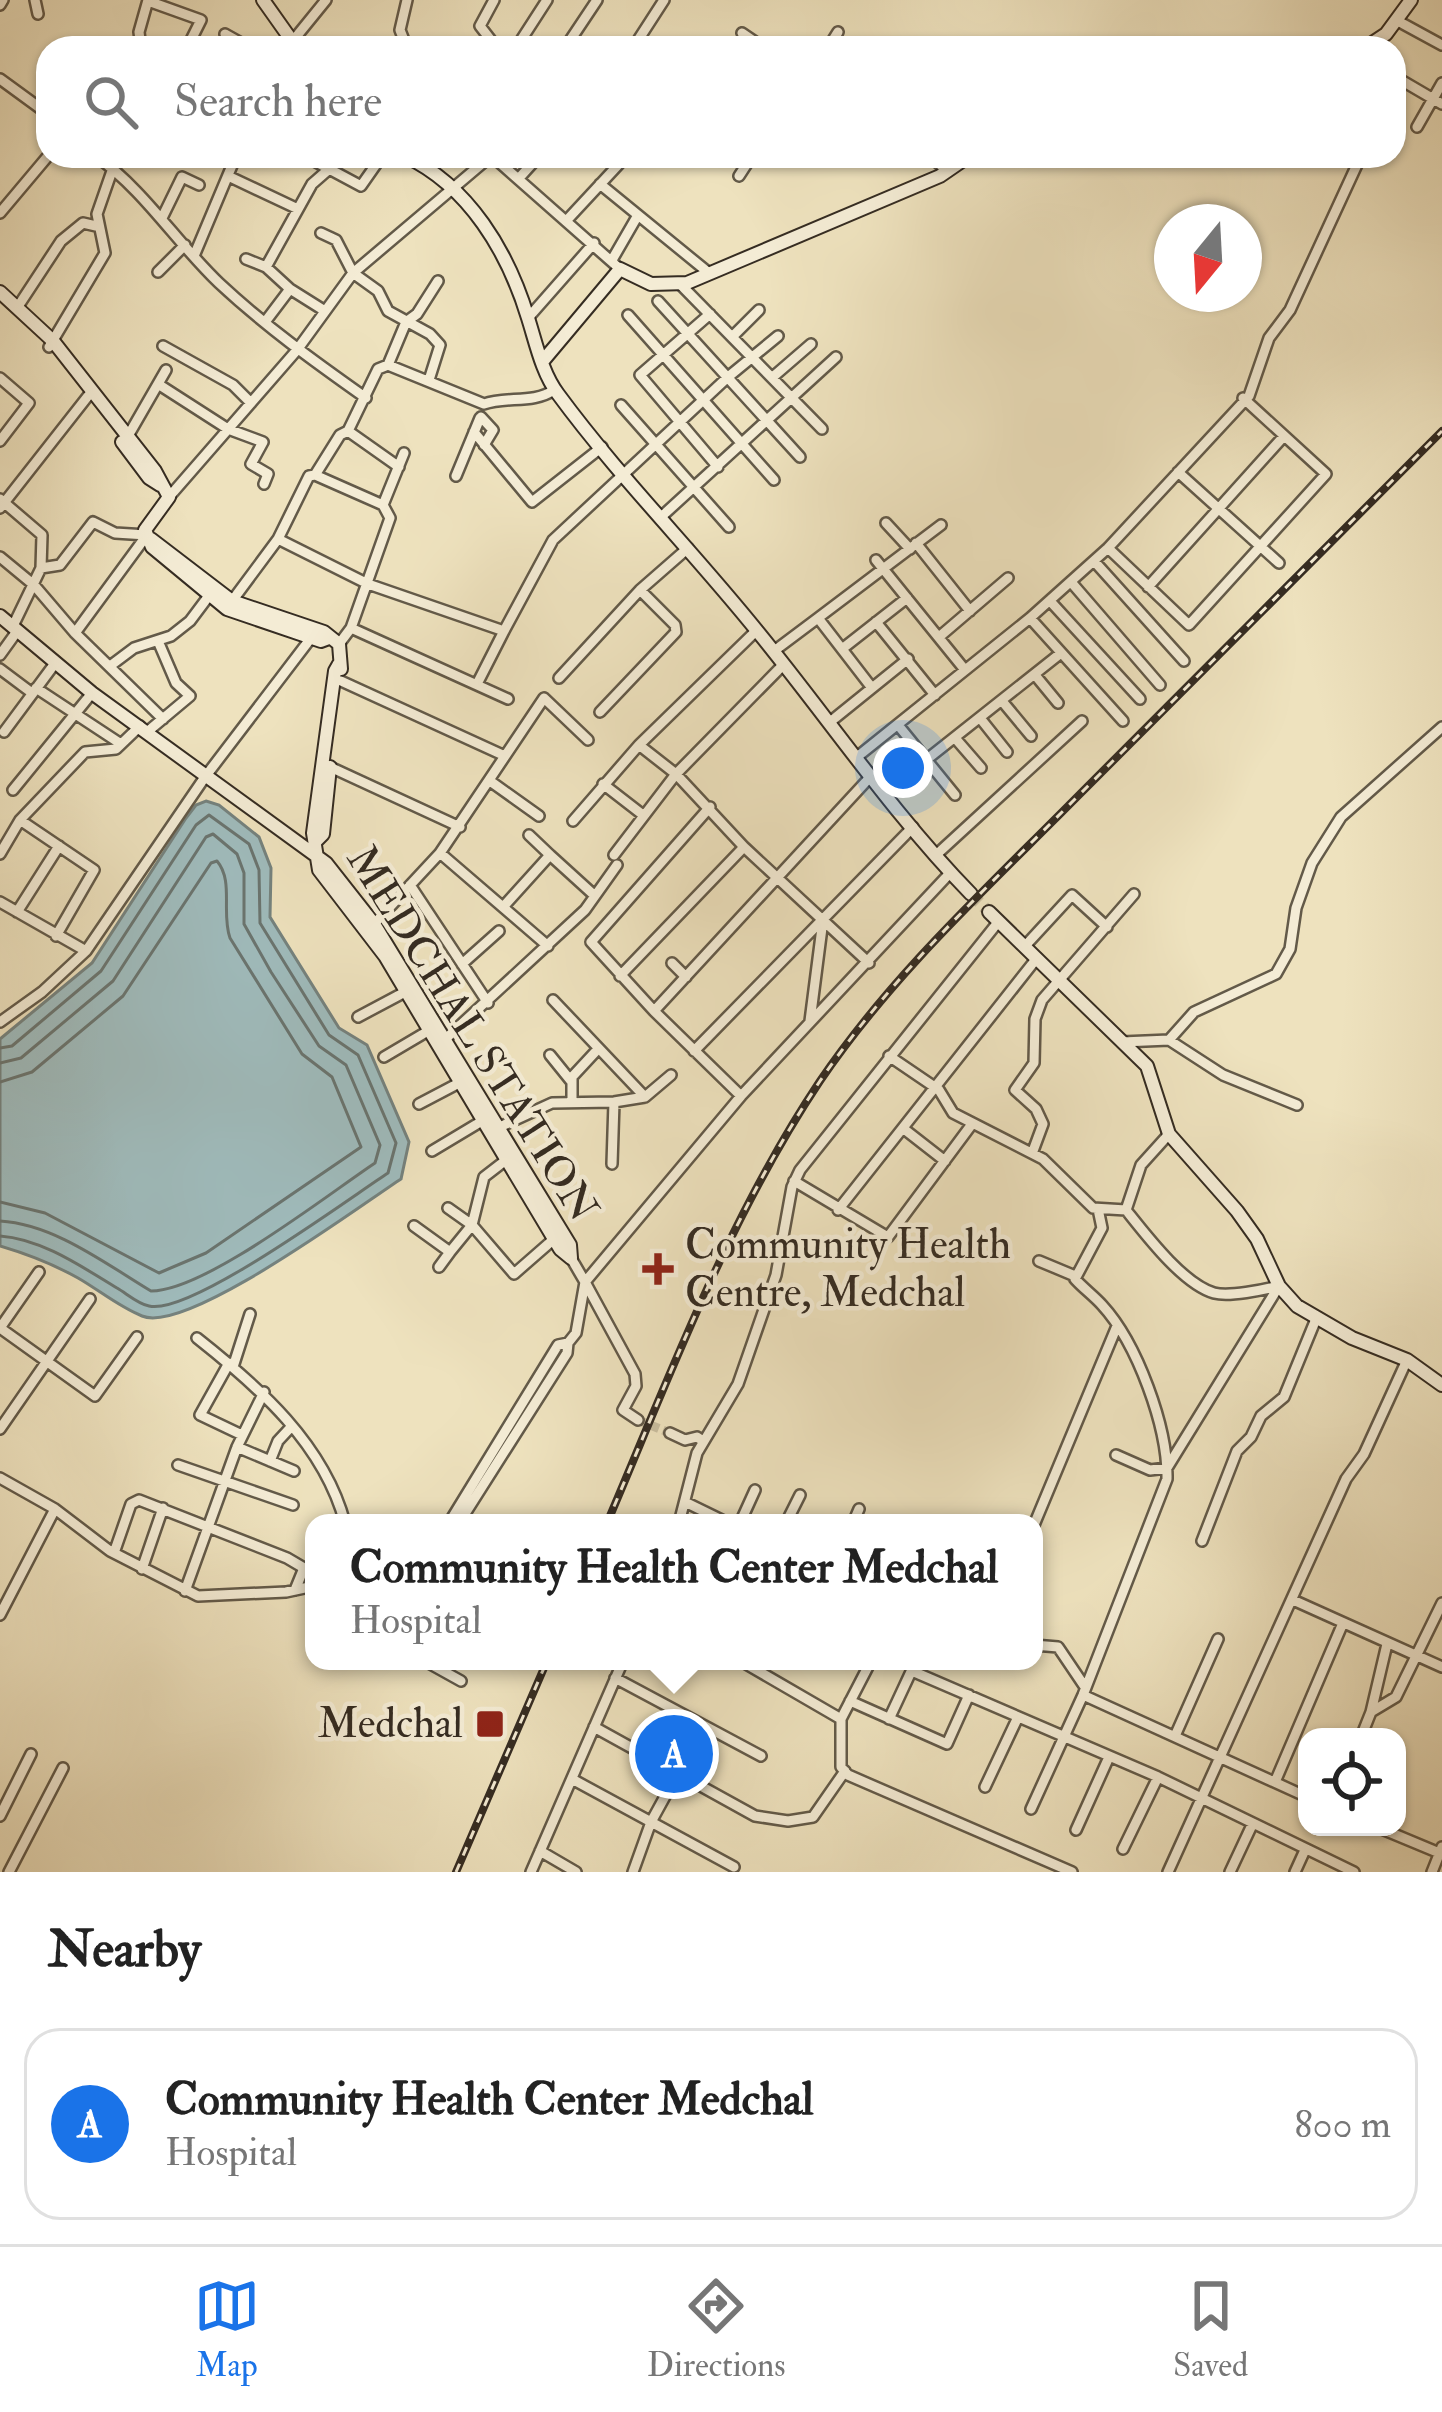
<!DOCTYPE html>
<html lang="en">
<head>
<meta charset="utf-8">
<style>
  body { margin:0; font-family:"IM FELL Double Pica",serif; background:#f6f6f6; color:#222 }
  .controls { position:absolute; right:36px; bottom:36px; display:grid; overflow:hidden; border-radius:24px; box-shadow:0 3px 9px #0004 }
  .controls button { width:108px; height:108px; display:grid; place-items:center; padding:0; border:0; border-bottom:3px solid #e0e0e0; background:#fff; color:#222; font:60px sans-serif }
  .compass { position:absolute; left:1154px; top:204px; width:108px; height:108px; border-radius:50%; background:#fff; box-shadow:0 3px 9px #0004; rotate:198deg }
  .you { position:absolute; left:903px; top:768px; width:42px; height:42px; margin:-30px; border:9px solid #fff; border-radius:50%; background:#1a73e8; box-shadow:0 0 0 18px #1a73e833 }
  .badge { display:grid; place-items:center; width:78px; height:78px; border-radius:50%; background:#1a73e8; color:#fff; font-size:39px; font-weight:700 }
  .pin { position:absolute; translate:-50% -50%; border:6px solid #fff; box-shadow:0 3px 12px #0006 }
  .popup { position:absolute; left:305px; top:1514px; width:738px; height:156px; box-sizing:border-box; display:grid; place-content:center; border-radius:24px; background:#fff; filter:drop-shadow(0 3px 9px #0005); font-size:39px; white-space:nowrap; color:#767676 }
  .popup b { font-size:45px; color:#222 }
  .popup::after { content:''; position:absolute; left:50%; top:100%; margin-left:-24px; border:24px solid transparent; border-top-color:#fff }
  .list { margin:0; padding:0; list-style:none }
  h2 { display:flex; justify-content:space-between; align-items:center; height:156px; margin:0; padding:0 48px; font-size:51px }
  h2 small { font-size:39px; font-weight:400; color:#767676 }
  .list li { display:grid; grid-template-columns:78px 1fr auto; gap:36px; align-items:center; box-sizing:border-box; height:192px; margin:0 24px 24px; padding:0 24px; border:3px solid #e0e0e0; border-radius:36px }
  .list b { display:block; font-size:45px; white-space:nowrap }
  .list p { margin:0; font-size:39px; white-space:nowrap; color:#767676 }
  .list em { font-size:39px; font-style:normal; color:#767676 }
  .icon { flex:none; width:66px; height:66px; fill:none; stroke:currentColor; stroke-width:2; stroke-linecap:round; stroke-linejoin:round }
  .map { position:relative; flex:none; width:1442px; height:1872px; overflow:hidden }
  .search { position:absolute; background:#fff; box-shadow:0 3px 9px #0004; left:36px; right:36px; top:36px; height:132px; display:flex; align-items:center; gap:30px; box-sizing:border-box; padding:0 42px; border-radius:36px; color:#767676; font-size:45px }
  .sheet { height:372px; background:#fff }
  nav { display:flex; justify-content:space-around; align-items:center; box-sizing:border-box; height:168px; border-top:3px solid #e0e0e0; background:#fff; font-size:33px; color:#767676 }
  nav a { display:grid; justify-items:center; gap:6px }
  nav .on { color:#1a73e8 }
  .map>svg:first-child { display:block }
  .water { fill:#9fbbbc; stroke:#75827e; stroke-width:3 }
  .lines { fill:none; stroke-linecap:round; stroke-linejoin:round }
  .shore { stroke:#6a746f; stroke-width:3 }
  .street-tunnel { stroke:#c9be9f; stroke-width:9; stroke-dasharray:9 4.5; stroke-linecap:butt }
  .secondary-tunnel { stroke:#c9be9f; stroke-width:12; stroke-dasharray:12 6; stroke-linecap:butt }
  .street-casing { stroke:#635a49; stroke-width:14 }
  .secondary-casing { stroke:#352c22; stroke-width:16 }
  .street { stroke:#f4ecd5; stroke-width:9 }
  .secondary { stroke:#f4ecd5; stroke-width:12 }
  .rail-casing { stroke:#352c22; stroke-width:8 }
  .rail { stroke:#f4ecd5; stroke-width:3; stroke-dasharray:9; stroke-linecap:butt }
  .poi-dot { fill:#8f2418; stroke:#f4ecd5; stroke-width:4.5 }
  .labels { text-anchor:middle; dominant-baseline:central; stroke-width:9; stroke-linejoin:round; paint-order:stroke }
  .street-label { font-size:42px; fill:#352c22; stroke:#f4ecd5 }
  .poi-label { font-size:42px; fill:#352c22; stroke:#f4ecd5; text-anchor:start }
</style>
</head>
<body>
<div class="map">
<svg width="1442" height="1872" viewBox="0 0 1442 1872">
  <rect width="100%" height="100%" fill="#eee2be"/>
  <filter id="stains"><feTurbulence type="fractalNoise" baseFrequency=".00167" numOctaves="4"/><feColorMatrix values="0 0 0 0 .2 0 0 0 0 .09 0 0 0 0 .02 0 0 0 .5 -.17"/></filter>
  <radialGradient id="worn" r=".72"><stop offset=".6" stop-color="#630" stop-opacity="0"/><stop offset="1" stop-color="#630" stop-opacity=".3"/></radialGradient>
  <path class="water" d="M206,801l13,4 40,32 12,31 -1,49 69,111 28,17 42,97 -8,37c-43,28 -215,156 -259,137 -23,-9 -43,-26 -64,-38 -25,-14 -51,-24 -78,-32v-207l92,-76 94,-145 10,-13z"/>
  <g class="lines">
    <path class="shore" d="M0,1048l12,-2 89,-75 95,-146 13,-10 40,29 10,26 1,53 69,112 29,20 38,88 -8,30c-40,26 -198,143 -239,133 -11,-2 -23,-13 -32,-18 -35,-21 -75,-49 -117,-52
      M0,1063l21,-5 92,-77 93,-144 7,-3 24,20 7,19v51l27,48 48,74 27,19 34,80 -5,18c-48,32 -170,128 -224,128 -45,-27 -97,-67 -151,-70
      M0,1082l32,-10 91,-76 88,-133 6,-2c17,20 4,52 13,77l72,116 30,23 29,70 -155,106 -47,20 -114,-60 -45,-11"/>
    <path class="street-tunnel" d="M638,1420l32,13"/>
    <path class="secondary-tunnel" d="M971,894l18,18"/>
    <g class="street-casing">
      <path id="street" d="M35,0l3,14
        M407,0l-7,30 7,18
        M494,0l-14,26 17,22
        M148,1l53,19 -11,22
        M0,5l3,-5
        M1396,20l46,25
        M742,33l22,15
        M225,34l25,14
        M141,48l-2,-16 9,-32
        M287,48l39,-48
        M516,48l31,-48
        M565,48l32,-48
        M633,48l31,-48
        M702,48h4
        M828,48l10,-16
        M1394,76l48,28
        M0,79l48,35
        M1417,127l25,-44
        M96,156c49,35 80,86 123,127 46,43 96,79 147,115
        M305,156l56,30 21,-30
        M492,156l128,113
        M929,156l19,15
        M228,176l70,33
        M739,176l13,-20
        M520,177l19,-21
        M600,184l109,89
        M0,213l48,-57
        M162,218l20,-41 17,8
        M567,220l52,-56
        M321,233l15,7 17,33 25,18 10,20 42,23 10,11 -11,35
        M194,256l42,-100
        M246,259l20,8 24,22 -25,33
        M612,260l26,-45
        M266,267l46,-83 16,-14
        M158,272l27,-27
        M680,284l142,145
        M290,289l35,22
        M658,301l142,156
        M17,308l44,-67 22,-18 13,3
        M710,314l-70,61 78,92
        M628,315l146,165
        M528,318l66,-75
        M733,336l26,-26
        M163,346l70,39 18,18
        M49,347l56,-94 -8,-39 16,-46
        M388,365l18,-43 11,-8 21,-33
        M774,376l37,-32
        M0,378l29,25 -29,38
        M158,384l70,45 35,13 -12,22 17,10 -4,10
        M621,405l108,122
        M481,417l12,13 -9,15
        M348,431l51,36
        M474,432l58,70 70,-55
        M128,436l38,-66
        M1178,472l101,91
        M315,475l68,30
        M456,476l24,-58
        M169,497l128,-147 56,-77 138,-117
        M0,499l42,36 -1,33 -28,58
        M0,508l88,-112
        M661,517l175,-160
        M886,523l24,26
        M278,539l90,45 136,47 -27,53
        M916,543l54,68
        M1108,548l81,77 137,-151 -83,-76
        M0,557l34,28 41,48 88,86
        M876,560l89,110
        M1094,561l90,100
        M41,568l19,-3 33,-43 22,11 32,2
        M1071,582l89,103
        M1148,587l136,-151
        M232,601l46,-62 31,-63 6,-1 25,-40 8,-4 30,-62 10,-4 96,39c23,-8 49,0 70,-14
        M1050,601l90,98
        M818,618l123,-93
        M1030,618l93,103
        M876,622l59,73
        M351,628l39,-110 -7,-13 21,-52
        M504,631l49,-91 175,-163 50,-41
        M75,633l72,-98
        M939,637l69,-59
        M339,644l12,-16 157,71
        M842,649l65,-51
        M774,651l44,-33 54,70
        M0,655l18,-25
        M110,666l24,-18 37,-12 19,-15 18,-24
        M0,669l32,24
        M1035,675l23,28
        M559,678l81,-88 48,-42
        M341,681l164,75
        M36,688l85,56
        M1002,701l29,35
        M600,712l76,-80 -1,-7 -35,-35
        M980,718l27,34
        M830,722l78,-63
        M898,725l57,70
        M4,732l52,-70
        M147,732l43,-36 -14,-13 -18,-42
        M955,738l26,30
        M639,745l37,29 68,73 125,116
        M857,757l173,-139 78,-70 141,-152 20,-58 21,-28 71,-154
        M926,760l135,-107
        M330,767l130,60
        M490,781l49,35
        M603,784l40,31
        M13,790l79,-97
        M20,820l74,50 -38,66
        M573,821l66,-76 118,-115
        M440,853l108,93
        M0,854l20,-34 65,-68 31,-3 24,-23
        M550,855l44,40
        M614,855l62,-81 108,-110
        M936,855l146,-134
        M410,885l78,118
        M0,902l86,49
        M503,907l47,-52 -21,-20
        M17,912l42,-66
        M374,924l66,-71 104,-155 44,42
        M1025,946l47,-51 35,32
        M672,963l14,14
        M462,964l37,-33
        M620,976l124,-129
        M553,1000l92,97
        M654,1011l-63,-69 119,-135
        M358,1017l47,-25
        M810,1021l13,-101
        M0,1022l42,-30 44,-41 119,-174 106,-139
        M1169,1040l25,-28 82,-38 14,-25 6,-41 16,-45 29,-46 101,-90
        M1122,1042l47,-2 54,35 74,30
        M440,1044l145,-134 32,-45
        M694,1051l219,-224
        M550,1055l21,26
        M889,1056l50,34 14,23 90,46 50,49 33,2c20,25 57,74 88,83 15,4 49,-3 65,-7
        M384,1057l44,-26
        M741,1096l-87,-85 218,-236
        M572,1101v-24l26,-28
        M419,1104l40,-21
        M904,1129l41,32
        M493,1130l59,-27 62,-1 31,-5 26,-22
        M432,1151l50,-30
        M1033,1151l10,-27 -7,-15 -21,-19 19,-27 1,-44 7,-19 92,-106
        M612,1164l2,-62
        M794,1181l94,56 84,-113
        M448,1208l24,17 12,-48 22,-17
        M838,1210l199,-252
        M1126,1210l15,-45 28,-31
        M414,1226l36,26 22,-27 42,49 40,-35
        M1039,1261l36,15
        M439,1267l11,-15
        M0,1328l95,68 42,-59
        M0,1328l39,-56
        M197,1338c62,49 127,106 148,185
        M568,1343l8,-10 9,-51 -14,-24
        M229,1363l-29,52 42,20
        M233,1367l17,-53
        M638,1420l-15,-10 13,-24 -1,-12 -50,-92 156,-186 209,-223
        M0,1429l90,-130
        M670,1433l15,7 12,-3 6,4
        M237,1447l57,24
        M1116,1455l34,15 17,-2 112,-182
        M270,1461l8,-20 13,-14
        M178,1465l115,40
        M0,1478l55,31 55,42 88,45 88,-4 28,-6
        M687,1503l41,20
        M449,1523l109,-178 10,-2 -1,10 -108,170
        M679,1523l18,-70 41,-69 38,-109 16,-88 8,-17 199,-249
        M740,1523l15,-33
        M786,1523l14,-28
        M853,1523l6,-14
        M1034,1525l83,-199
        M1202,1541l35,-90 14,-14 10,-21 23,-19 32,-78
        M114,1553l17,-49 8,-4 148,58 17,10 -9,22
        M142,1569l21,-61
        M185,1591l52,-144 27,-55
        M1293,1600l149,67
        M0,1615l55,-106
        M1034,1645l24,2 27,40
        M425,1661l36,20
        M741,1661l100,58v48l7,8 224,97
        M912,1671l246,106 196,95
        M615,1678l146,78
        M1083,1695l224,102
        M850,1701l97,43 22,-49
        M1371,1712l25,-15 46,-94
        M841,1719l30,-58
        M889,1719l27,-58
        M594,1727l161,89 33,5 25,-4 32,-46
        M1175,1736l43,-97
        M1361,1737l10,-25 16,-68
        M572,1779l162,88
        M1275,1782l68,-159
        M985,1787l33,-70
        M1031,1809l52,-114 84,-216c1,-52 -30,-136 -65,-174 -8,-9 -19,-17 -27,-26l27,-51 -4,-19
        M0,1816l31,-62
        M1377,1827l65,27
        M1076,1830l33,-73
        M1123,1849l35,-72
        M540,1851l36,21
        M9,1872l54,-104
        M531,1872l92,-211
        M633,1872l18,-50 52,-95
        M1168,1872l178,-393 18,-25 43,-94
        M1230,1872l22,-47
        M1295,1872l10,-22
        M1432,1872l10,-25"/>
    </g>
    <g class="secondary-casing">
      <path id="secondary" d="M263,0l34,48
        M1365,48l21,-14 25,-34
        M405,156c64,30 103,96 123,162 8,25 14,55 30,76 61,83 135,157 200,238 71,87 135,182 213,262
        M0,292l53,49 102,130 14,26 -24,33 7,17 75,62 94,32 8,-3
        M542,362l78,-93 31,15 36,-1 253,-107 29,-20
        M122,442l27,36 11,7
        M151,539l81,62 92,31 15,12 2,25
        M0,616l92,77 234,170 48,61 196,321 1,13
        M339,664l-4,7 -22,162 6,37 66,86 175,293 11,9
        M317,840l6,-6 7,-67
        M989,912l158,154 22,68 68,77 20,28 22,47 18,20 55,32 55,22 35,25"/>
    </g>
    <use href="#street" class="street"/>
    <use href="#secondary" class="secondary"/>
    <g class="rail-casing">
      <path id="rail" d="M607,1523c64,-150 122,-306 213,-442 72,-106 166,-192 256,-283 122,-122 244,-245 366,-367
        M456,1872l91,-211"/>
    </g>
    <use href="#rail" class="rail"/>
  </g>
  <g class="poi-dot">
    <path d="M652 1251h12v12h12v12h-12v12h-12v-12h-12v-12h12z"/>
    <rect x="475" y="1709" width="30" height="30" rx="6"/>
  </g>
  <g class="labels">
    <g class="street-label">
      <text transform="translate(472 1034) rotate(58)">MEDCHAL STATION</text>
    </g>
    <g class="poi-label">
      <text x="685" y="1245">Community Health<tspan x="685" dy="48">Centre, Medchal</tspan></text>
      <text x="463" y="1724" text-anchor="end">Medchal</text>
    </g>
  </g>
  <rect width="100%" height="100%" filter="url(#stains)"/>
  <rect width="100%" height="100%" fill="url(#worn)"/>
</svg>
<div class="controls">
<button><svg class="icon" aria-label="locate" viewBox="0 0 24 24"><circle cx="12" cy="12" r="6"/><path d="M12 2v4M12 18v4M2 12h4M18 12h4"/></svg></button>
</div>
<svg class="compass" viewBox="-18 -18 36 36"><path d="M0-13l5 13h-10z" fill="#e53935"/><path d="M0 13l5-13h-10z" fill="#767676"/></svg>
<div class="you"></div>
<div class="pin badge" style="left:674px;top:1754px">A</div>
<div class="popup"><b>Community Health Center Medchal</b>Hospital</div>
<div class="search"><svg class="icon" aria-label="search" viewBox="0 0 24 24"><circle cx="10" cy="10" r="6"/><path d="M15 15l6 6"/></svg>Search here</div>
</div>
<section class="sheet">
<h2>Nearby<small></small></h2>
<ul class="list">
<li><span class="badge">A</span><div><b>Community Health Center Medchal</b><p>Hospital</p></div><em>800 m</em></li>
</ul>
</section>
<nav>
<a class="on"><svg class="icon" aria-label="map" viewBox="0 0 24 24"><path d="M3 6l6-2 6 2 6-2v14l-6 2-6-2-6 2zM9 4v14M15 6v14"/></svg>Map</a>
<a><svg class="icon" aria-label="directions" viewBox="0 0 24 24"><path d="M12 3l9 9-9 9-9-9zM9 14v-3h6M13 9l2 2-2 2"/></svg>Directions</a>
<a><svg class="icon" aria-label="saved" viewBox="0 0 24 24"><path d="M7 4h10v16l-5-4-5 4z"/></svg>Saved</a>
</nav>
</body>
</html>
